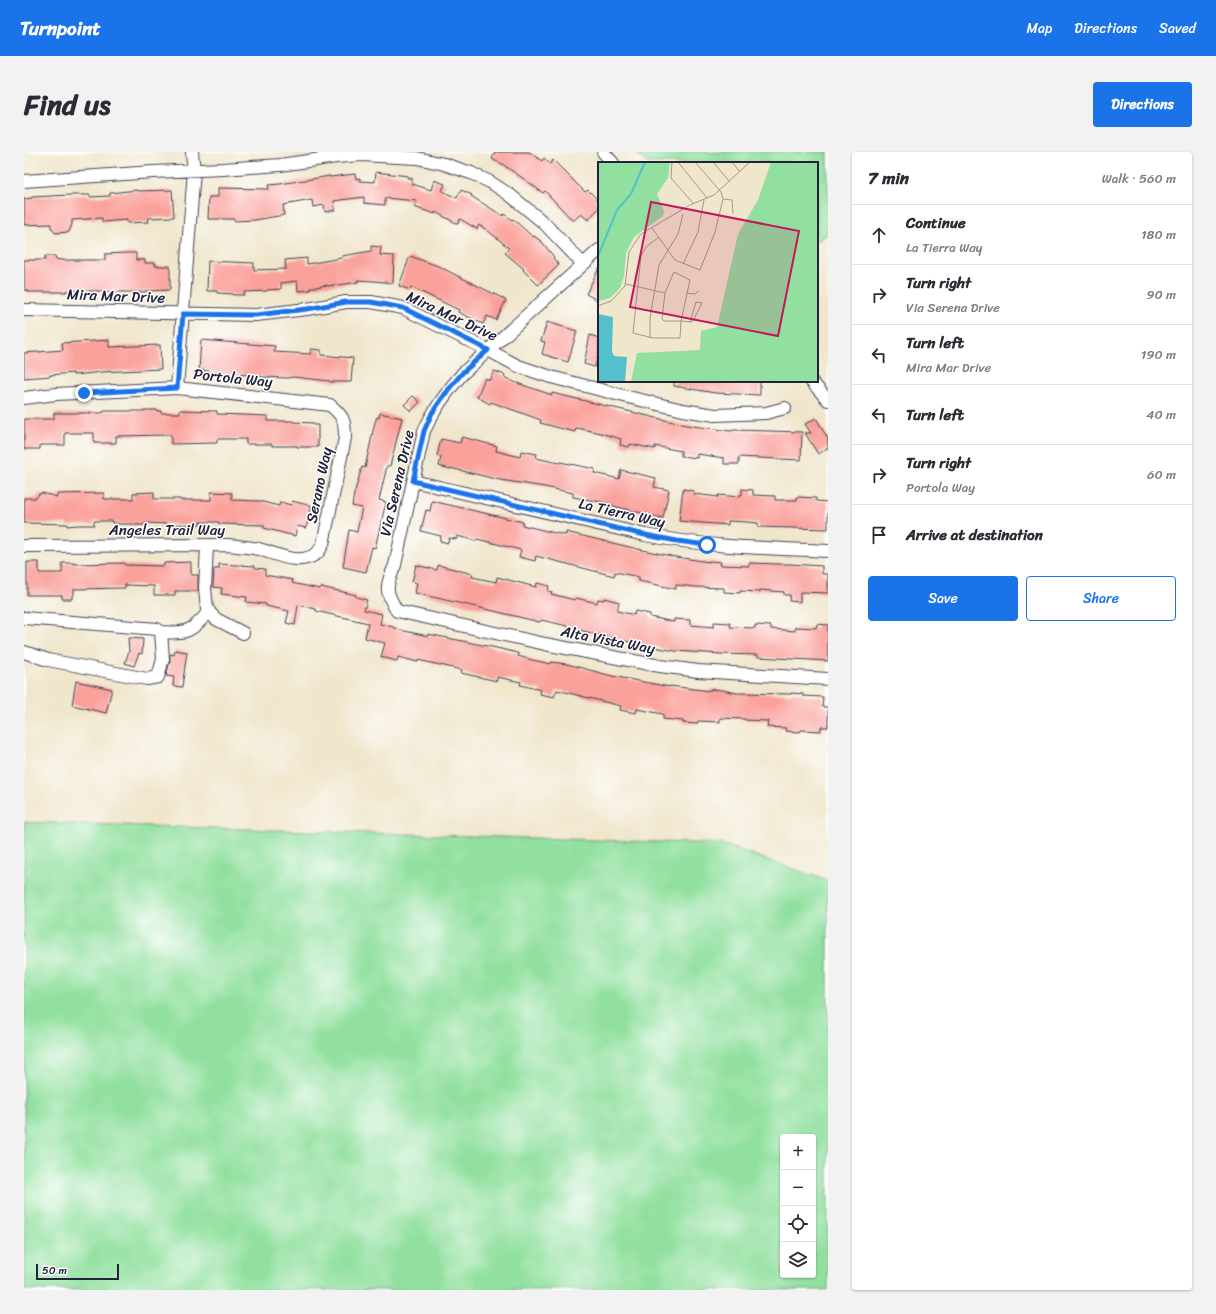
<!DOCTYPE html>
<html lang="en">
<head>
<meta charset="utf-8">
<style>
  body { margin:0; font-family:Sriracha,sans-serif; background:#f2f2f3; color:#2b2b33 }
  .controls { position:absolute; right:12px; bottom:12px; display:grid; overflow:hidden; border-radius:4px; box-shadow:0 1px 3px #0004 }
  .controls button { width:36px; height:36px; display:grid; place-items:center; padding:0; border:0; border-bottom:1px solid #e1e1e2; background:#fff; color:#2b2b33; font:20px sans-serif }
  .scale { position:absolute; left:12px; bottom:10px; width:83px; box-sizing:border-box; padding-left:4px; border:2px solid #22223b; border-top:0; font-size:11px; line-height:14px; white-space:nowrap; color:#22223b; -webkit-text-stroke:3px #fff; paint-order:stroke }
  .stop { position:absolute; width:12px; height:12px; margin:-9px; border:3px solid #1a73e8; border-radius:50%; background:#fff }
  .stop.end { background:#1a73e8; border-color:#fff; box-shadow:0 1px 4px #0008 }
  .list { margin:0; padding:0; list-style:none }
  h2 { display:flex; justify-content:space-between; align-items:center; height:52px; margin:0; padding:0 16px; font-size:17px }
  h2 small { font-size:13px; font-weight:400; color:#7c7c81 }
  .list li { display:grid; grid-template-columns:26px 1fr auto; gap:12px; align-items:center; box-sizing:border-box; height:60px; padding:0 16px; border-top:1px solid #e1e1e2 }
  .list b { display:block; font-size:15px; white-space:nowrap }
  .list p { margin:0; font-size:13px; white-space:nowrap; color:#7c7c81 }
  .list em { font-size:13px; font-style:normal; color:#7c7c81 }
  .actions { display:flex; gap:8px; padding:12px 16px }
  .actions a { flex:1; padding:9px 0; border:1px solid #1a73e8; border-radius:4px; text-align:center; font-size:14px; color:#1a73e8 }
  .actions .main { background:#1a73e8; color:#fff }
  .icon { flex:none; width:22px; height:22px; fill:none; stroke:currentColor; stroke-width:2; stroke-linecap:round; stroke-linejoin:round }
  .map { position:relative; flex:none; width:804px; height:1138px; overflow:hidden; border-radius:4px }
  header { display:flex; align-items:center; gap:24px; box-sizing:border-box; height:56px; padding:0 20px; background:#1a73e8; color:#fff }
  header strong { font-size:19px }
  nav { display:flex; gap:22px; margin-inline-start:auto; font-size:14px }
  .intro { display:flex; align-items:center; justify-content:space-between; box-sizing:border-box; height:96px; padding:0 24px }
  h1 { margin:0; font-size:28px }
  .button { padding:10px 18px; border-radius:4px; background:#1a73e8; color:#fff; font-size:14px; font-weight:700 }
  main { display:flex; gap:24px; padding:0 24px }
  aside { flex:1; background:#fff; border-radius:4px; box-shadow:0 1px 3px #0004 }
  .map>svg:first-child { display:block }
  .green { fill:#91e09f; stroke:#5a816d; fill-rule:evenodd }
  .building { fill:#faa19b }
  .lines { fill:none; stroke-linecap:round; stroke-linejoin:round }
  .minor-casing { stroke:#413f51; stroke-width:14 }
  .minor { stroke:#fff; stroke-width:12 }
  .route { stroke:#1a73e8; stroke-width:5 }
  .labels { text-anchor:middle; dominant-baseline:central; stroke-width:3; stroke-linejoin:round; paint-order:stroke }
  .street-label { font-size:15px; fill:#22223b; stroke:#fff }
  .inset-river { fill:none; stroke:#53c0cc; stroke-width:2 }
  .inset-road { fill:none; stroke:#9e9892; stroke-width:1 }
  .view { fill:#c2185b; fill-opacity:0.15; stroke:#c2185b; stroke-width:2 }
  .inset-edge { fill:none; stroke:#22223b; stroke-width:2 }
</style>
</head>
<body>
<header>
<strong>Turnpoint</strong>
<nav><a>Map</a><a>Directions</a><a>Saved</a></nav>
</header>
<div class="intro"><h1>Find us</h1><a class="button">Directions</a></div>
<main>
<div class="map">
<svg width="804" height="1138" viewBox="0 0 804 1138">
  <rect width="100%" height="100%" fill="#fff"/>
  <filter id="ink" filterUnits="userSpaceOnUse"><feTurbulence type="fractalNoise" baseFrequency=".025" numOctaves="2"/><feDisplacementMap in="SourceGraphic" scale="8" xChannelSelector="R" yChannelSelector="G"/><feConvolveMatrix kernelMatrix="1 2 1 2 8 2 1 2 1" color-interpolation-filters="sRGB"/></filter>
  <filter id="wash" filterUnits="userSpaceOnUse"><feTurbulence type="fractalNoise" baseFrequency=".012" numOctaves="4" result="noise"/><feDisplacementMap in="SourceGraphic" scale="16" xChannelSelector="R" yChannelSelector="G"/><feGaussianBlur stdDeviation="0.9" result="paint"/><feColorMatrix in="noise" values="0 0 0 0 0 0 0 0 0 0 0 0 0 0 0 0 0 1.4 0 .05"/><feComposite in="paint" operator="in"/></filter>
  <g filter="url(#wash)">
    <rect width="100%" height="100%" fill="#f0e6cc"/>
    <path class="green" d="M611,0h193v82l-11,7v-78h-171z
      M0,670l698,22 106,37v409h-804zM759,985h30v138h-30z"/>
    <g id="blocks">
      <path class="building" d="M471,0h34l13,9 2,-3 6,6 3,-4 32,32 3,-2 11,11v7l-11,12 -7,-6 -8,7 -28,-30 -2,2 -16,-12 -25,-17 -10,-5z
        M352,20l32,4 -1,2h5v6l19,6 3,-10 11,4 -3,7 15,7 4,-8 11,5 -1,1 32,20 1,-2 8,6 1,-1 20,18 1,-1 8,6 12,15 -1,1 6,7 -21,20 -15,-15 1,-1 -19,-16 4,-5 -22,-18 -8,-5 -2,4 -17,-10 -2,5 -23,-12v2l-21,-7 3,-6 -32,-3v7l-21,-2v-6l-30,4 1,9 -10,2 -1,-7 -11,2 -1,-7 -29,5 1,10 -29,5 -21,1v-2h-26l1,-22h9v-9l51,1 -1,-4 12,-1 50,-8v1l25,-3 1,5 4,-1v3l15,1z
        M113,38v1l35,-1 2,27 -26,1 1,4 -22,1v-3l-25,2v-4l-30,2v4l-3,8 -14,1 -3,-5h-1v-4l-27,1v-26l8,-1v-1l38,-2h20v2l20,-1v-3z
        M347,94l10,1 -1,8 14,1 -1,27 -19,-2 -17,-1 1,2 -12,2 -19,2v-1l-17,3v2l-12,1 -1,-10 -16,2v6l-14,1v1l-23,1v3h-11v-1l-16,-1v-2h-10l1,-30 46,2v7l32,-1 -1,-9 22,-2v6l35,-6v-2l29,-5z
        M102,101h10v7h9v3h11l-1,3h15v24l-25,1v1h-38v-1h-41v1h-38v-2h-4v-30h21v-4h10l1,3 5,1h44v-6z
        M386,104l28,10 68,34 -10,20 -9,-4 -4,8 -25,-12 1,-2 -48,-23 -1,3 -11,-4z
        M575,116v33l-13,-7z
        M523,170l30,9 -9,31 -26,-8 3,-12 -4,-1z
        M566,183l9,3v12l-4,17 -11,-3z
        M85,188v7l51,-2 1,24 -60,3 -16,2 -12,1v-2l-23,2 1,1 -27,2v-25l39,-3 -1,-7z
        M177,188l74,6 -1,6 37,2v-5l10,1v5l32,3 -2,24h-21v-1l-37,-4 -5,1 -27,-1v-1l-52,-4v-1l-10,-1z
        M470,219l11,4 -1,2 10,5 38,13v-2l134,32 44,6 5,-1 67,2 -1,28 -62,-3v7h-15v-6l-27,-4v4l-16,-2v-5l-26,-5v3l-25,-5 -1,3 -9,-2 1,-6 -20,-6 -24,-5h-1l-1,4 -35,-9 1,-3 -50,-18 -1,2 -13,-7 8,-19 5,2z
        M650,229h86v14l-45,-2 -41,-7z
        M389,244l7,6 -9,9 -7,-6z
        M121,258h12v1h4v2h19v-3l37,1v3l51,2v5h25v1l20,1v2h5v22h-21v-1h-25v-2h-26v-5h-29v4l-46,1v-9l-55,1v7h-22v-10h-29v12h-25v4h-16v-30h30v-6h46l4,-1v-1h41z
        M356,261l22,5 -12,48h-3l-8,34 7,2 -11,46 -3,-1 -6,25 -23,-5 6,-37 8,2 4,-20 1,-4 -10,-2 2,-12 8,-27 3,1 10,-46 2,-5 2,1z
        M792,266l12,21v9l-10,6 -13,-21h6l-6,-9z
        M438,285l35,9 -1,5 24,6 1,-6 16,3 -1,4 23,5 1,-1 35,7 -1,4 25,6 2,-9 35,8 -2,9 15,3 -6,28 -46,-11 -15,-5 -29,-5v-4l-28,-6 -45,-7 -50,-12v1l-11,-3 2,-9 -4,-1 4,-17 19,4z
        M659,337l11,2v3l24,3v-2l21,2v-2h3v-6l11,1v5l22,1v4h22v-3l19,1v3l12,1v27l-70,-2v-4l-11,-1 -19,-1v4l-49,-4z
        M130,340v7h26v1h31v-8l21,1v7l27,1 20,5 1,-4 11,3 1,-4 20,5 -6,22 -9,-2 -2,10 -31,-8v-3l-45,-1v-2h-19v2l-5,1 -50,-2v2h-12v-1h-15l-1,-1h-5v-2h-18v4h-16l-11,1v-2l-43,-1v-25h12l3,-4 3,-1 15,4v-3l47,-1v6h29v-6z
        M408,349l91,21 -1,3 33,8 11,2v-3l72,17 38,8 33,5v-1l12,1 -1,3 29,1v-3l29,1h12l32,2v8h6v19l-28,-1v10l-11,-1 1,-6h-6v-3l-24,-2v2l-20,-1v2l-16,-1v-4l-28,-1 -20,-2v4l-37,-8v-4l-24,-5 -1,4 -78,-20 -1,5 -16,-4 2,-7 -44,-11v2l-20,-5v3l-8,-1 -1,5 -8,-2 1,-5 -20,-5 5,-21 4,1z
        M3,410h12v11h23v-10h12v1l50,-1 1,2 39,1v-3l27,-1v13h7v16h-23v4h-21v-9l-29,-1v3l-51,1v6h-2v4h-10v-4h-35z
        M195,412l36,2v2l10,1v6l28,5 -1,3 28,6 1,-2 35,8v2l11,3 -3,10 18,4 -2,10 13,3 7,3 28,6v-2l64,13 22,5 5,2 -1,2 14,4 19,4v-2l16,2 45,12 58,11v-1l40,5v-2l12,1 15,3 54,1v-1l12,1v2l20,1 -1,10h6v20h-7v4l-20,-1 -1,2 -15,-1 1,-3 -19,-1 1,-6 -23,-1v-1l-25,-1v4l-22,-1 -1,3 -14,-1v-2l-20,-2v-5l-26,-5 -1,4 -16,-3 1,-4 -64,-16 -3,7 -14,-3 1,-4 -21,-5 1,-3 -24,-5v4l-36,-8 1,-3 -44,-10v2l-20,-5 -1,4 -16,-4 4,-14 -20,-5 3,-15 -52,-12v-2l-18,-4 -3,20 -9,-2 3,-12 -23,-5v-2l-20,-2 1,-5 -26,-3 1,-6 -9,-1 1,-18h5z
        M392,413l21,5 1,-5 35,9 -1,3 24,5 1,-5 39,10 1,-4 12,3 -1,5 4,1 -1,2 24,6 1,-2 21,5 1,-4 6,1v-2l15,4 -2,9 17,4 1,-4 15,3v3l24,5v-3l16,1v5l24,2v-5l16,1v4l25,1v-3l16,1v3l24,2v-4l21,1 1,-4 11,1v36l-70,-4v-2l-37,-1 -46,-3 -42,-8 -54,-13v1l-11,-3v-2l-27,-6 -1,2 -5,-1 -41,-10 -79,-18 2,-10 -5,-1z
        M104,486l15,1 -1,15 -3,-1 -5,13 -9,-3 4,-12z
        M151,498l12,2 -5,35 -9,-1 1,-9 -8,-1 4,-15v-7l4,1z
        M52,529l36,8 -6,24 -34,-8z"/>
    </g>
  </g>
  <g filter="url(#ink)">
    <use href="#blocks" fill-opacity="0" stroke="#413f51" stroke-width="1"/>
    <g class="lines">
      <g class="minor-casing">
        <path id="minor" d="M579,0l10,11
          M0,29l129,-9 70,-3 57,-4 56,-8 24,-2 57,3 27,6 27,9 19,9 20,13 34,28 39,41
          M575,98l-136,123c-16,18 -29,36 -39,58l-29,134c-9,22 -11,25 2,46l148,33 115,22 38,5 130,8
          M0,158l232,5 51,-6 39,-7h25l32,6 85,42 30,16 33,11 77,20 55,13 32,5 51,-2 19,-5
          M787,229l17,19
          M153,236l17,-217 -2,-19
          M0,246l32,-4 121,-6 153,17c14,12 15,15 15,33l-22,106c-2,3 -4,8 -7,10 -18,12 -39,0 -57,-5 -10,-2 -21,-3 -31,-4l-204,1
          M389,329l232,54c62,12 120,13 183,16
          M183,394l-2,42 2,22 9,9 27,14
          M0,466l133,11 4,3 2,27 -5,18 -11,2 -99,-19 -24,-8
          M137,480c26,2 32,-1 48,-21"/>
      </g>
      <use href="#minor" class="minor"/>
    </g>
  </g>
  <g class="lines" filter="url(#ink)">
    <path class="route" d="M60,241l93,-5 6,-74 73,1 51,-6 39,-7h25l32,6 85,42 -25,22 -15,18 -16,23 -8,18 -11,50 232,54 32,6 30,4"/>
  </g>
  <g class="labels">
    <g class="street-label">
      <text transform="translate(92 144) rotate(2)">Mira Mar Drive</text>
      <text transform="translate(428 164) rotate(25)">Mira Mar Drive</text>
      <text transform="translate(209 226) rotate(6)">Portola Way</text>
      <text transform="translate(373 331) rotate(-77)">Via Serena Drive</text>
      <text transform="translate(295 333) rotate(-78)">Serano Way</text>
      <text transform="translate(598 361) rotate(13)">La Tierra Way</text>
      <text x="143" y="378">Angeles Trail Way</text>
      <text transform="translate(584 488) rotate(11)">Alta Vista Way</text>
    </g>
  </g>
  <g transform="translate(574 10)">
    <rect width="220" height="220" fill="#f0e6cc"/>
    <path d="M0,0h72l-2,16 -11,16 7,17 -1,5 -29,21 -8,16 -2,23 -4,12 -10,10 -11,3zM173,0h47v220h-187l6,-29 63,-3 1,-19 16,-4 21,-93 20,-34z" fill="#91e09f"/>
    <path d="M0,152l15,3 -1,34 2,5 13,1 -2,25h-27z" fill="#53c0cc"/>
    <path class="inset-river" d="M0,94l19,-46 14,-16 14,-32"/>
    <path class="inset-road" d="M74,0l-1,16 22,25M80,0l29,36M115,0l16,19M134,0l8,10M125,37l9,1 1,13M54,66l23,32 25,10 15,-38 8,-33 -2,-7 -26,-30M61,75l-13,10 -5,9 -8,77 20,5h27l1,-17 9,-41 -16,-8 -9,21 -3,26 2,2h17l9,1 3,-1 9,-18 -6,-1 -6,20M85,102l15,-32 6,-32M28,122l39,9M88,131l9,1 4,-3M0,144l13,-5 14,-15 4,-34 12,-18 49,-29 24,-10 36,-33M52,176v-20l9,-53 19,-31 5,-20"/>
    <path class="view" d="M53,40l148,29 -21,105 -148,-29z"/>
    <rect width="220" height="220" class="inset-edge"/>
  </g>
</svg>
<div class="controls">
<button>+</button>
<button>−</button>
<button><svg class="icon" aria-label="locate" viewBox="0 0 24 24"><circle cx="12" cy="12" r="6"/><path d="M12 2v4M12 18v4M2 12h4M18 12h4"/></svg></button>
<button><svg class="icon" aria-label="layers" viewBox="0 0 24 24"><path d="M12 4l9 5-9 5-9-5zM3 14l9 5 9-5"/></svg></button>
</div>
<div class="scale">50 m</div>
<div class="stop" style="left:683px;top:393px"></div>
<div class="stop end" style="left:60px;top:241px"></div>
</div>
<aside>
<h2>7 min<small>Walk · 560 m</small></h2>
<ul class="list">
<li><svg class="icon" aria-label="ahead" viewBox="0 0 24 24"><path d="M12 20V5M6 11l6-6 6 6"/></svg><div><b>Continue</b><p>La Tierra Way</p></div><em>180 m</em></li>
<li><svg class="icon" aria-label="right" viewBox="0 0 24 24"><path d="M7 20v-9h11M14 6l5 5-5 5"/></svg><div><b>Turn right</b><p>Via Serena Drive</p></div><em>90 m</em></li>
<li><svg class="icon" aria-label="left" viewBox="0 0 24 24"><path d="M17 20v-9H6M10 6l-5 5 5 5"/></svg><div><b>Turn left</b><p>Mira Mar Drive</p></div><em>190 m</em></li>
<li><svg class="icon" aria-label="left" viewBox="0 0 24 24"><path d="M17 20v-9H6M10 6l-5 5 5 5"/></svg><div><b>Turn left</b></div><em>40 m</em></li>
<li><svg class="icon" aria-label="right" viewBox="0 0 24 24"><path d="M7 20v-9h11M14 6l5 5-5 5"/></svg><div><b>Turn right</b><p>Portola Way</p></div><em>60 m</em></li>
<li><svg class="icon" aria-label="arrive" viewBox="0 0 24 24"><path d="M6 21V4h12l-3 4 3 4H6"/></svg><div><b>Arrive at destination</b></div></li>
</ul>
<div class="actions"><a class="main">Save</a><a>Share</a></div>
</aside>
</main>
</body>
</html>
